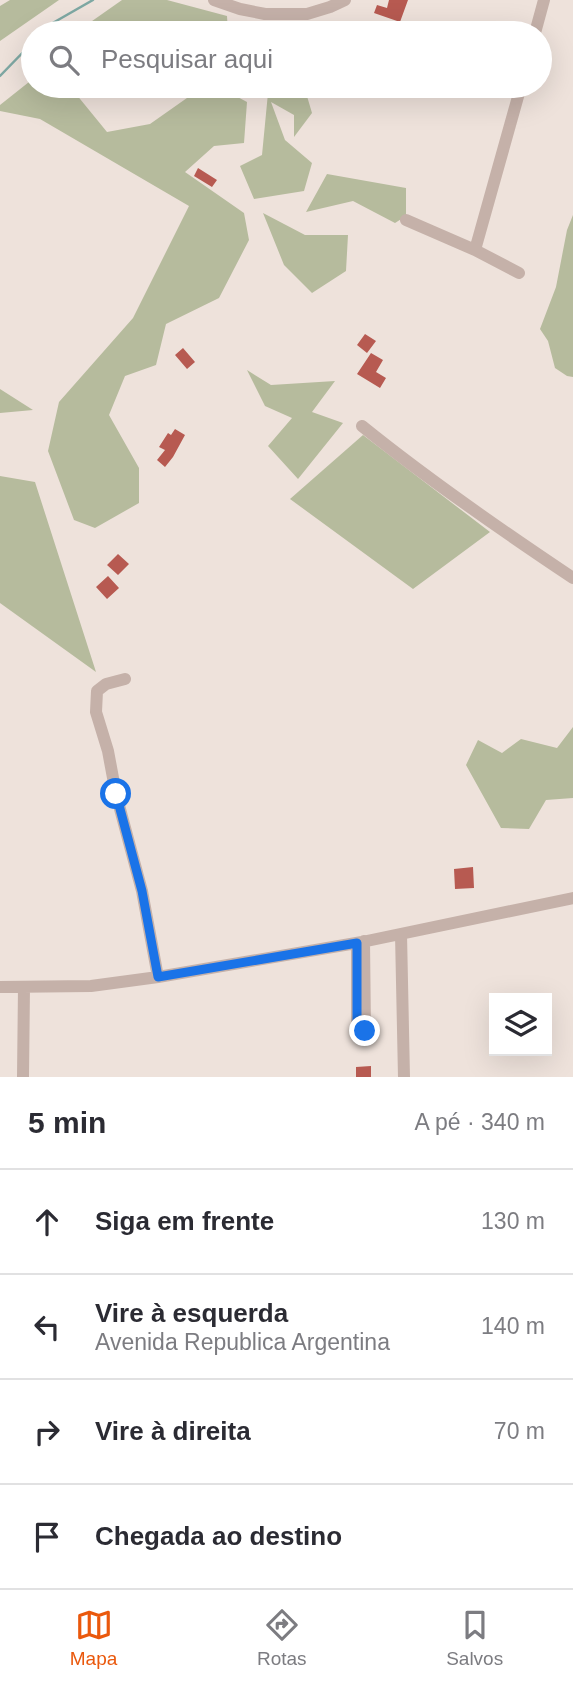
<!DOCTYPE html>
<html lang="pt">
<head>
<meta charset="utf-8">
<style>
  body { margin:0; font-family:Helvetica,sans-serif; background:#f7f7f7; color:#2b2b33 }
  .controls { position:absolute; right:21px; bottom:21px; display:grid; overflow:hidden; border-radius:0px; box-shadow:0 7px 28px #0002 }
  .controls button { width:63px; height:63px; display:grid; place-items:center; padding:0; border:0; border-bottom:2px solid #e1e1e2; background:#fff; color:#2b2b33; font:35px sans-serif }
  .stop { position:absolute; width:21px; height:21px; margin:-16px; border:5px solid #1a73e8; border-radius:50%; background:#fff }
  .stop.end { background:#1a73e8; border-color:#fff; box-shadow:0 2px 7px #0008 }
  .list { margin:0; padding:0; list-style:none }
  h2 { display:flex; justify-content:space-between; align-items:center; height:91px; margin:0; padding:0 28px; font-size:30px }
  h2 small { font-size:23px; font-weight:400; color:#7c7c81 }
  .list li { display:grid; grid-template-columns:46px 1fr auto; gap:21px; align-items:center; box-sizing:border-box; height:105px; padding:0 28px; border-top:2px solid #e1e1e2 }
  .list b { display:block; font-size:26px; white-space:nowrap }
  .list p { margin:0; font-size:23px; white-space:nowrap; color:#7c7c81 }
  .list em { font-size:23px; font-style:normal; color:#7c7c81 }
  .icon { flex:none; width:38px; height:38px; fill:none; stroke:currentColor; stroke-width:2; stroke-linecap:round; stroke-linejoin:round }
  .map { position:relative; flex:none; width:573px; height:1077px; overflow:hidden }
  .search { position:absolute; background:#fff; box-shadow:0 7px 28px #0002; left:21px; right:21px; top:21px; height:77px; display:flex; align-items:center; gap:18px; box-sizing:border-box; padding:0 24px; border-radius:38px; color:#7c7c81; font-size:26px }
  .sheet { height:511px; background:#fff }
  nav { display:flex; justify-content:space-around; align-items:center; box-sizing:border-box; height:98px; border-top:2px solid #e1e1e2; background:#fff; font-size:19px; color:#7c7c81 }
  nav a { display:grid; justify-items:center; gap:4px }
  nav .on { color:#ea580c }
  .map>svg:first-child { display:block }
  .green { fill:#b6bb9d }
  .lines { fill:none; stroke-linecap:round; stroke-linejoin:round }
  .stream { stroke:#7ea8a3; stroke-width:2.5 }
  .building { fill:#b75a51 }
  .minor { stroke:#c5b1a9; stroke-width:12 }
  .route { stroke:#1a73e8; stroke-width:9 }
</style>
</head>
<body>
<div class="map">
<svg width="573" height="1077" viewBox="0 0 573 1077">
  <rect width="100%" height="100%" fill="#eee2db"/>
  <path class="green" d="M10,0h49l-59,41v-35z
    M122,0h45l60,16 1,17h-81l-2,-4 -45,-2v6h-25z
    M29,82l4,1v3h11l32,8 31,38 43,-8 54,-38h13l30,16 -3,41 -30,3 -29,26 59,41 5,27 -30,58 -53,26 -10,41 -31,11 -16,39 30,53v35l-44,25 -21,-8 -26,-69 11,-49 74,-84 56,-112 -149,-87 -40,-8v-6z
    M252,86h52l8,27 -18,24v-22l-23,-13 14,38 27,23 -8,28 -50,8 -14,-33 22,-11 6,-62z
    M327,174l79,14v28l-11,7 -42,-22 -47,11z
    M263,213l42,22h43l-2,36 -34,22 -28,-28z
    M573,215v162l-6,-1 -12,-8 -7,-27 -8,-12 16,-42 11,-57z
    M247,370l24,15 64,-4 -23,31 31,11 -45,56 -30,-33 24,-28 -27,-12z
    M0,389l33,21 -33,3z
    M363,435l127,97 -77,57 -123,-90z
    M0,476l35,6 61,190 -96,-69z
    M573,727v71l-27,2 -17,29 -28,-1 -35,-63 12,-25 24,13 19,-14 36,9z"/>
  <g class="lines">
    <path class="stream" d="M42,33l9,-9 42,-24
      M0,76l33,-34"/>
  </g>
  <path class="building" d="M389,0h19l-8,22 -26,-9 3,-8 10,3z
    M198,168l19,12 -5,7 -18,-11z
    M365,334l11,7 -9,12 -10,-8z
    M183,348l12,14 -8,7 -12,-14z
    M371,353l12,7 -7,12 10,6 -6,10 -23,-14z
    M175,429l10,6 -12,22 -8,10 -8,-7 8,-10 -6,-3 9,-14 3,2z
    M118,554l11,10 -11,11 -11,-10z
    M108,576l11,12 -12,11 -11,-12z
    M473,867l1,21 -19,1 -1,-20z
    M371,1066v11h-15v-10z"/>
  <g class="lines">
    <path class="minor" d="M214,0l26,9 25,5h42l23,-7 15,-7
      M535,33l9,-33
      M406,220l69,30 44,23
      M475,250l46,-164
      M362,426c68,55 139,104 211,152
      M125,679l-19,5 -9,7 -1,21 12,39 8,43 26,97 16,86
      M401,934l3,143
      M357,943v88h8l-1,-90
      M0,987l91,-1 67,-9 204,-35 211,-44
      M23,1077l1,-90"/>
  </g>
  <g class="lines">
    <path class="route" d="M116,794l26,97 16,86 199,-34v88h8"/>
  </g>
</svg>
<div class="controls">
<button><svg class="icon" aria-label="layers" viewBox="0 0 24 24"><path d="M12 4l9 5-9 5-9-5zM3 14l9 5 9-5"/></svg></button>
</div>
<div class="stop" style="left:116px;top:794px"></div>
<div class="stop end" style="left:365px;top:1031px"></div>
<div class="search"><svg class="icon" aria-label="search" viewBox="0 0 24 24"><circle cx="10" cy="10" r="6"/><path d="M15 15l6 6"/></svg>Pesquisar aqui</div>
</div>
<section class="sheet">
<h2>5 min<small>A pé · 340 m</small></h2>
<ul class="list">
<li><svg class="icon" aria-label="ahead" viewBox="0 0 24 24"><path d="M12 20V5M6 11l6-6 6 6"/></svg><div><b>Siga em frente</b></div><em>130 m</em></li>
<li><svg class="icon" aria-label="left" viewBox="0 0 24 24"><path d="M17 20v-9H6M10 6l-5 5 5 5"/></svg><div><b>Vire à esquerda</b><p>Avenida Republica Argentina</p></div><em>140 m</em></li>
<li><svg class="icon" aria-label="right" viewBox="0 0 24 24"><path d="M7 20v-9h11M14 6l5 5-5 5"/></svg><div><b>Vire à direita</b></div><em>70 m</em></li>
<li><svg class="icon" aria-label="arrive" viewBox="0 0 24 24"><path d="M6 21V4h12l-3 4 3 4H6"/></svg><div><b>Chegada ao destino</b></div></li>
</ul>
</section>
<nav>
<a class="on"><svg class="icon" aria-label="map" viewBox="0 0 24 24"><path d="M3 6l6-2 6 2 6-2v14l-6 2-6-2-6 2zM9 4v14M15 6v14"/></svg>Mapa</a>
<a><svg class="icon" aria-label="directions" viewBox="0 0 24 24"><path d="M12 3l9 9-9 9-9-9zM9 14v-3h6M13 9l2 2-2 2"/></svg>Rotas</a>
<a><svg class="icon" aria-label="saved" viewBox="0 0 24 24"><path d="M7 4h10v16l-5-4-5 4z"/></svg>Salvos</a>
</nav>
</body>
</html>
